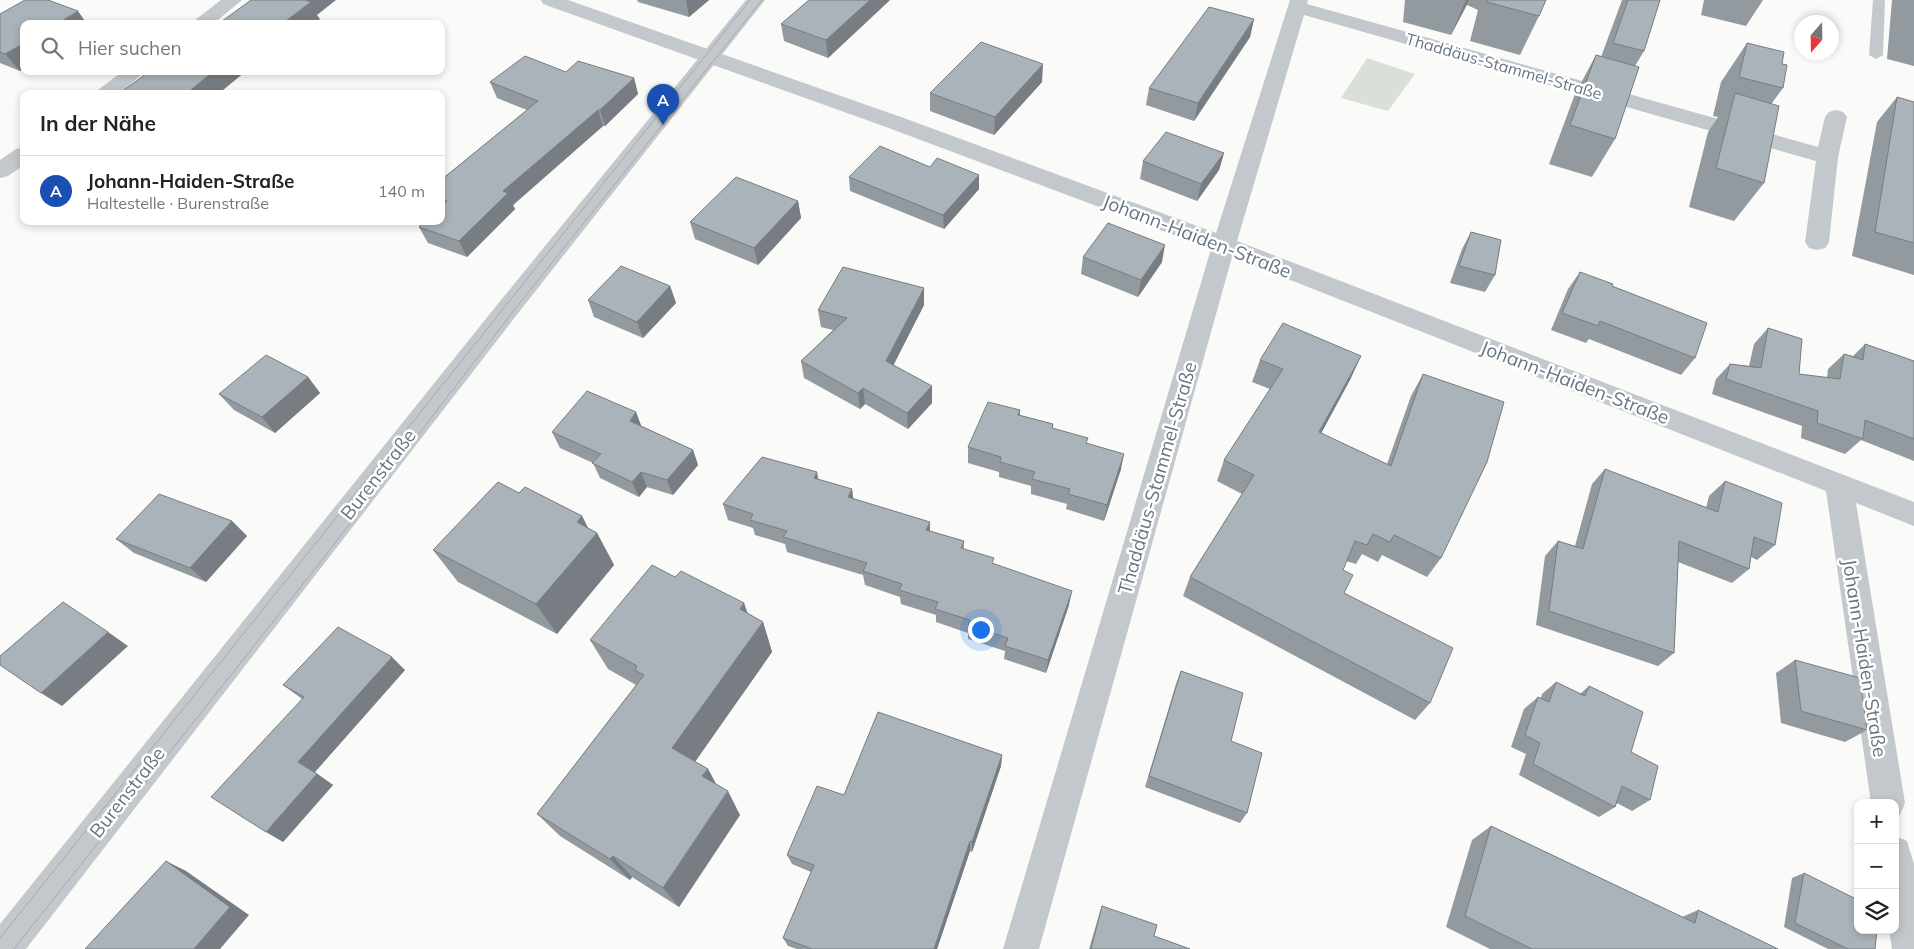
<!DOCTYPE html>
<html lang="de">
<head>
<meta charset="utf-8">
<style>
  body { margin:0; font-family:Mulish,sans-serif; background:#f2f2f2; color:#222 }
  .controls { position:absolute; right:15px; bottom:15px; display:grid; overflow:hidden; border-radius:10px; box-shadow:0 2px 8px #0003 }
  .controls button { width:45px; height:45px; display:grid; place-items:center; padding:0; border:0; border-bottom:1px solid #e0e0e0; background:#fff; color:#222; font:25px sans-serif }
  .compass { position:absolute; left:1794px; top:15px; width:45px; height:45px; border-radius:50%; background:#fff; box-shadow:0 2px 8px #0003; rotate:200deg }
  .you { position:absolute; left:980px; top:629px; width:18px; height:18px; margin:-12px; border:4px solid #fff; border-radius:50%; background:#1a73e8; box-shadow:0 0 0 8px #1a73e833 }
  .badge { display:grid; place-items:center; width:32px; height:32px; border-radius:50%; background:#1a73e8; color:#fff; font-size:16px; font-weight:700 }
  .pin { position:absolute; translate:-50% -41px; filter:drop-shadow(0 1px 2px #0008) }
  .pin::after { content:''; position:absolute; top:26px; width:18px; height:15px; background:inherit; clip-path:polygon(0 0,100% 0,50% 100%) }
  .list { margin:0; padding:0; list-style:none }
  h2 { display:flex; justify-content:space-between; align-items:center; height:65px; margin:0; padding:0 20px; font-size:21px }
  h2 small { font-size:16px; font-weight:400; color:#767676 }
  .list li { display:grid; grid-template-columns:32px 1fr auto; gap:15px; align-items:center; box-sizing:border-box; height:70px; padding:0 20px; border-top:1px solid #e0e0e0 }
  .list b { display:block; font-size:19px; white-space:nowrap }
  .list p { margin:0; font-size:16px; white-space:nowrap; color:#767676 }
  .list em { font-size:16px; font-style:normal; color:#767676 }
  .icon { flex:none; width:28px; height:28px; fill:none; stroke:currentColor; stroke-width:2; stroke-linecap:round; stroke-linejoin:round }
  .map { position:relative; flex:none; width:1914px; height:949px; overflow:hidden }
  .search { position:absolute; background:#fff; box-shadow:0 2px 8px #0003; left:20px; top:20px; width:425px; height:55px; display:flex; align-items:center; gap:12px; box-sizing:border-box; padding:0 18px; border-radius:10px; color:#767676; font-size:19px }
  .panel { position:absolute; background:#fff; box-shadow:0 2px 8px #0003; left:20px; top:90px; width:425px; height:135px; border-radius:10px }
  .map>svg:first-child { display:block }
  .green { fill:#dadfd7 }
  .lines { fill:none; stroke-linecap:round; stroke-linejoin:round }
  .service { fill:#c3c8cc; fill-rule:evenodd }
  .minor { fill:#c3c8cc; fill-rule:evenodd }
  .tertiary { fill:#c3c8cc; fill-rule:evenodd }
  .tram { stroke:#a2aab0; stroke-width:1 }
  .wall { fill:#929a9f }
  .shaded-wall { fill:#777d82 }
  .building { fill:#aab3b9; stroke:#777d82 }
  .labels { text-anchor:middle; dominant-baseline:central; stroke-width:5; stroke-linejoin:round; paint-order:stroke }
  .far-street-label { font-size:16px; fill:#657683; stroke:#fff }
  .street-label { font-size:19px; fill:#657683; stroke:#fff }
</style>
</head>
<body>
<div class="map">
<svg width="1914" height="949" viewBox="0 0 1914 949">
  <rect width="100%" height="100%" fill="#fafaf8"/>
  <path class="green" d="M1367,58l48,16 -27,37 -47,-13z"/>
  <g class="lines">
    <path class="service" d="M1873,0h12l-2,55 -7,4 -7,-4z"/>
    <path class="minor" d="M221,0h21l-29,24h-23z
      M541,0h27l333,117 315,116 74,-233h18l-1,4 511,143 7,-30 4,-5 7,-2 7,2 4,5 -9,40 -9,85 -4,6 -8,2 -8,-2 -4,-6 11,-81 -512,-146 -67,226 677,261v24l-58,-23 49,300 -5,12 -5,2v-14h-24l-45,-312 -594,-234 -193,692h-36l208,-700 -325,-122 -343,-123z
      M123,71h23l-27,23h-24l3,-4z
      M24,147v18l-16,11 -8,2v-18l16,-11z
      M1895,836l12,5 7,23v85h-22l-3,-19h6z"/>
    <path class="tertiary" d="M746,0h19l-246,312 -493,637h-26v-25l501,-624z"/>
    <path class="tram" d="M0,938l750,-938
      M14,949l304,-384 197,-256 247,-309"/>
  </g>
  <path class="wall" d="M637,0h72l-20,17 -51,-15z
    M809,0h81l-62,58 -44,-17 -3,-17z
    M1405,0h141l-7,16 -19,39 -50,-14 8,-31 -11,-5 -16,30 -48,-13z
    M1622,0h38l-16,51 -9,15 -20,73 -23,38 -43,-13 26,-70 21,-39 5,2z
    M1704,0h59l-17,26 -45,-11z
    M1892,0h22v66l-27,-7z
    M0,14l20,57 -20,-8z
    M1254,19l-4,18 -56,84 -48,-16 3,-17z
    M1747,43l35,21 1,24 -11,15 -8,80 -30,38 -45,-14 19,-75 10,-15 -5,-1 8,-34z
    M150,71h96l-28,23h-92l-2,-4z
    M566,72l68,6 4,16 -33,32h-2l-90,79 2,4 -48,48 -39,-14 -9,-16 22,-6v-41l86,-70 -30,-12 -7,-16z
    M1042,82l-48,53 -64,-24v-18z
    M1897,97l17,5v173l-62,-19 25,-134z
    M1224,153l-5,17 -22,31 -57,-22 3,-18z
    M930,167l49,8v14l-35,40 -94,-38 -1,-14z
    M798,201l3,17 -43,47 -63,-26 -5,-17z
    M1471,232l24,43 -10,17 -35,-9 12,-34z
    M1083,257l79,5 -24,35 -57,-23z
    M1580,272l115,86 -14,17 -92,-36 -3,4 -35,-13 17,-41z
    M670,286l6,17 -33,35 -49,-21 -6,-17z
    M924,288v17l-31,60 39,21v17l-24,26 -43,-25 -5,5 -56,-31 -3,-17 32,-31 -12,-3 -3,-17z
    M1768,328l31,46 28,4 1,-9 16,-15 9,2 12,-12 49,17v100l-53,-21 -16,14 -44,-16 1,-12 -90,-32 4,-15 14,-15 19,2 5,-22z
    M1260,360l91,18 -30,55 66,31 24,-68 12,-22 18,184 -14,19 -45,-22 -4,7 -16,-8 -6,10 -10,-3 -3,9 1,23 86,110 -15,17 -232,-124 7,-19 52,-83 -25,-13 7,-21 46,-71 -18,-7z
    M308,377l12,16 -45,40 -41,-23 -15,-16z
    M1020,410v5l33,9v4l34,15 34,26 -17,52 -38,-12 1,-5 -36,-10v-8l-32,-9v-5l-31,-9v-16z
    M636,412l5,14 52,24 5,15 -25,30 -26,-8 -8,10 -39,-19 -7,-15 -33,-15 -8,-16z
    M1605,469l101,39 3,-12 16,-15 50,64 -18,15 -6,-3 -2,12 -17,14 -54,-21 -4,91 -16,13 -122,-41 9,-69 13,-15 17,5 17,-62z
    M818,480l34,9 1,10 77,32 34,10v8l30,15 75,41 -23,68 -42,-14 1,-8 -37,-12v-6l-32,-11v-7l-35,-11 -1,-7 -35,-12 -2,-10 -76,-23 -2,-8 -30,-9 -2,-7 -25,-8 -5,-16z
    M519,493l63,23 6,12 9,5 17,32 -57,69 -99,-52 -25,-32z
    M232,521l15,15 -41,46 -72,-29 -18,-14z
    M675,577l69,26 4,11 15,8 9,30 -77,110 13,7 8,15 24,31 -61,92 -47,-30 -2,3 -70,-44 -23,-22 99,-129 -28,-16 -18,-29z
    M1795,660l72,70 -22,12 -64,-19 -5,-50z
    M405,670l-90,102 18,13 -50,57 19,-143 -19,-14z
    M1181,671l50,70 16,72 -7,10 -95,-36 31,-103z
    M1556,682l24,12 9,-8 42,66 19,48 -18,11 -15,-8 -2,4 -16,10 -80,-42 7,-21 -15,-7 13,-38 14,-12 3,1 1,-4z
    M1002,755l-1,11 -29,86 -2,-1 -33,98h-140l-9,-3 -5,-8 28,-66 -19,-8 -5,-9 57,-60z
    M1491,826l191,91 16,-7 80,39h-288l-44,-22 26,-87z
    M1804,873l71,76h-47l-44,-22 8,-49z
    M1102,906l52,30 36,13h-101l10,-34z"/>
  <path class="shaded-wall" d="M305,0h31l-19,15 3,4 -6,5h-32z
    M686,0h23l-20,17z
    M870,0h20l-62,58 -2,-18z
    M1466,0h3l-18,35z
    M78,11l9,13h-30z
    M1254,19l-4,18 -56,84 4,-18z
    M24,43v26l-4,2 -15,-17z
    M1043,64l-1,18 -48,53 1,-18z
    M214,71h32l-28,23h-32z
    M634,78l4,16 -33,32 -5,-16z
    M598,110l5,16 -90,79 2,4 -48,48 -8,-16 44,-50z
    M1224,153l-5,17 -22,31 4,-17z
    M979,175v14l-35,40 -1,-14z
    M798,201l3,17 -43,47 -4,-17z
    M1165,245l-3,17 -24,35 3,-17z
    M670,286l6,17 -33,35 -6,-16z
    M924,288v17l-37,73 -1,-17z
    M1361,356l-10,22 -41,76 9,-22z
    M308,377l12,16 -45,40 -13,-16z
    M932,386v17l-24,26 -1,-16z
    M863,388l2,16 -5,5 -2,-16z
    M636,412l6,16 -12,-7z
    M693,450l5,15 -25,30 -6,-15z
    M1124,454l-3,15 -17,52 3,-16z
    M641,472l6,15 -8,10 -7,-15z
    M817,472l3,16 -6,-10z
    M852,489l2,16 -6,-8z
    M582,516l11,22 4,-5 17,32 -57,69 -21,-30 41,-82z
    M232,521l15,15 -41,46 -16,-14z
    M930,522v15l-4,-7z
    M1072,591l-3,14 -23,68 2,-13z
    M744,603l10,30 9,-11 9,30 -85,121 -15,-25 68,-139z
    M108,632l20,14 -66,60 -21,-13z
    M392,657l13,13 -91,103 -16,-11z
    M1002,755l-1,11 -29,86v-10z
    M708,769l13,24 -19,-17z
    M317,774l16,11 -50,57 -17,-10z
    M728,791l12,24 -61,92 -16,-19z
    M970,841v10l-33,98h-3z
    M613,856l19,21 -2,3 -20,-21z
    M166,861l20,10 63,44 -29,34h-26z"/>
  <path class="building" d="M25,0h23l30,11 -21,13h-33v19l-19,11 -5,-2v-38z
    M251,0h54l6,2 -29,22h-64z
    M809,0h61l-44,40 -45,-16z
    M1488,0h58l-7,16 -52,-14z
    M1628,0h32l-16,51 -31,-8z
    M1209,7l45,12 -56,84 -49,-15z
    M981,42l62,22 -48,53 -65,-24z
    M1747,43l37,9 -2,12 5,1 -4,23 -44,-11z
    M1596,55l43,12 -24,72 -45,-14z
    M525,56l41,16 12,-11 56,17 -34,32h-2l-95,81 5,2 -49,48 -40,-14 6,-6h16v-15l6,-5 -6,-2v-19l97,-79 -48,-19z
    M150,71h64l-28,23h-50l-12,-4z
    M1735,93l44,13 -15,77 -48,-15z
    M1897,97l17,5v141l-39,-11z
    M1166,132l58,21 -23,31 -58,-23z
    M880,146l50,21 7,-9 42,17 -36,40 -94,-38z
    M736,177l62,24 -44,47 -64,-26z
    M1108,223l57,22 -24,35 -58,-23z
    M1471,232l30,8 -6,35 -36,-9z
    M621,266l49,20 -33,36 -49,-22z
    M843,267l81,21 -38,73 46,25 -25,27 -44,-25 -5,5 -57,-32 46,-43 -29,-8z
    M1580,272l33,12 -1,2 95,37 -12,35 -95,-37 -2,5 -36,-13z
    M1283,323l78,33 -42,76 72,34 32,-92 81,28 -17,60 -46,96 -47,-23 -4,7 -17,-8 -6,11 -12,-4 -12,29 10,5 -9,18 109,55 -23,55 -240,-126 64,-102 -30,-15 59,-91 -23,-9z
    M1768,328l34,11 -3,35 41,5 4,-25 19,6 2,-16 49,17v78l-49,-19 -2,19 -46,-16 1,-12 -92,-32 4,-15 31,4z
    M266,355l42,22 -46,40 -43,-23z
    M587,391l49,21 -6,9 63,29 -26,30 -26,-8 -9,10 -40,-19 9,-9 -49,-22z
    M988,402l32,8 -2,5 35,9 -1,4 36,10 -2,5 38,11 -17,51 -39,-11 2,-5 -38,-10 3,-7 -35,-10 1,-5 -33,-10z
    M762,457l55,15 -3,6 38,11 -4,8 82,25 -4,8 38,11 -3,7 33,10 -2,5 80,28 -24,69 -43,-14 3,-8 -40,-13 2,-5 -35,-11 3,-7 -39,-12 3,-6 -39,-13 4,-8 -84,-26 4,-6 -37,-11 3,-6 -30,-10z
    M1605,469l113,43 7,-31 57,22 -7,42 -21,-8 -5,32 -70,-28 -5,112 -125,-42 9,-70 25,8z
    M498,482l21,11 6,-6 57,29 -5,6 20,11 -61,71 -103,-54z
    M159,494l73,27 -42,47 -74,-29z
    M652,565l23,12 6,-6 63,32 -4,6 23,13 -91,126 36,21 -6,7 26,15 -65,97 -50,-32 -3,3 -73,-45 107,-139 -9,-5 2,-4 -47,-26z
    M63,602l45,30 -67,61 -41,-28v-9z
    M338,627l54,30 -94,105 19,12 -51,58 -55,-35 93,-100 -21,-12z
    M1795,660l65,18 7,52 -66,-19z
    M1181,671l62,22 -12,48 31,12 -15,60 -98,-37z
    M1556,682l29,14 4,-10 54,26 -12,40 27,14 -8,34 -28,-14 -7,21 -82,-43 7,-21 -15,-8 13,-38 11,5z
    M878,712l124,43 -30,87 -2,-1 -36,108h-122l-29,-11 31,-73 -27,-10 30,-69 27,9z
    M1491,826l204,97 3,-13 80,39h-246l-67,-33z
    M166,861l64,46 -36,42h-109z
    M1804,873l54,27v30h19l-2,19h-27l-53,-26z
    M1102,906l55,19 -3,11 36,13h-99z"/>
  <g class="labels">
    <g class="far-street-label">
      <text transform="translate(1504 66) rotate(16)">Thaddäus-Stammel-Straße</text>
    </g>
    <g class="street-label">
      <text transform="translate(1197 236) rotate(21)">Johann-Haiden-Straße</text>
      <text transform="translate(1575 382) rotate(21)">Johann-Haiden-Straße</text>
      <text transform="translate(378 474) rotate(-52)">Burenstraße</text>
      <text transform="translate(1157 478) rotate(-74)">Thaddäus-Stammel-Straße</text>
      <text transform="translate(1865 658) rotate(81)">Johann-Haiden-Straße</text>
      <text transform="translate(127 792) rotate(-52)">Burenstraße</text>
    </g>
  </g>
</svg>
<div class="controls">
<button>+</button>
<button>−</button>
<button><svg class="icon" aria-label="layers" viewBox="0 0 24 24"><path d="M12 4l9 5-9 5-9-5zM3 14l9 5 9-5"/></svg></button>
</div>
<svg class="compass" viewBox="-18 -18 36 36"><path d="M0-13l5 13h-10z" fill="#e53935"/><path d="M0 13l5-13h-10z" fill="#767676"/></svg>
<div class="you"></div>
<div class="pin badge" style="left:663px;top:125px;background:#1a4fb4">A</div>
<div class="search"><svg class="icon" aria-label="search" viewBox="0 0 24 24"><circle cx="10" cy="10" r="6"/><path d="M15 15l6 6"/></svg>Hier suchen</div>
<section class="panel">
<h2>In der Nähe<small></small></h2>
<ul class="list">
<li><span class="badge" style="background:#1a4fb4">A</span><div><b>Johann-Haiden-Straße</b><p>Haltestelle · Burenstraße</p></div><em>140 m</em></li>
</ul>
</section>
</div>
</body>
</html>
